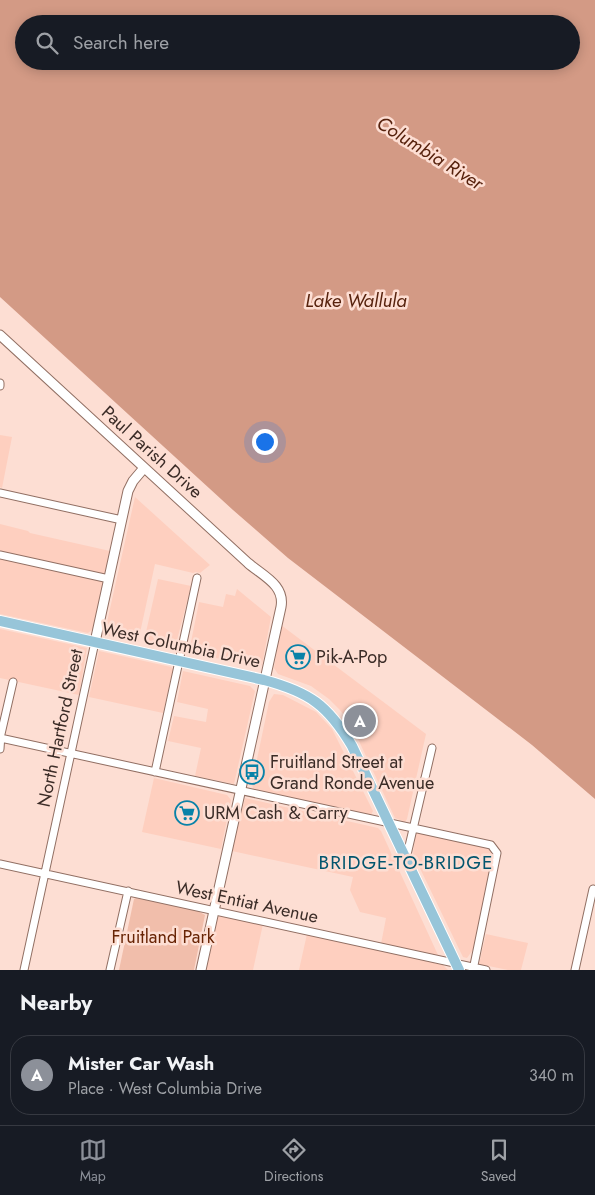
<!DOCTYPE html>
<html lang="en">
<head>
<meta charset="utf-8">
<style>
  body { margin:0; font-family:Jost,sans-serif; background:#20242c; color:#f1f3f6 }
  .you { position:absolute; left:264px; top:441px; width:18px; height:18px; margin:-12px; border:4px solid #fff; border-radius:50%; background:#1a73e8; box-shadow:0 0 0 8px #1a73e833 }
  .badge { display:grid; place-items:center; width:32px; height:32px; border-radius:50%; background:#8c9099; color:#fff; font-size:16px; font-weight:700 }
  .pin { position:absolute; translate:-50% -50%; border:2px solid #fff; box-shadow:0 1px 5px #0006 }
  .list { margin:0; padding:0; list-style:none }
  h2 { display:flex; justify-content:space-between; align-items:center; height:65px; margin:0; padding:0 20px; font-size:21px }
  h2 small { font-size:16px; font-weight:400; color:#9ea1a6 }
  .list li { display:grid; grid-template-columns:32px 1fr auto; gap:15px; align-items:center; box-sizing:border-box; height:80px; margin:0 10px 10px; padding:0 10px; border:1px solid #363941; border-radius:20px }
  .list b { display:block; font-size:19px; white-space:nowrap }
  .list p { margin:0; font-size:16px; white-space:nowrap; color:#9ea1a6 }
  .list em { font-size:16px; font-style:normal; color:#9ea1a6 }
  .icon { flex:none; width:28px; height:28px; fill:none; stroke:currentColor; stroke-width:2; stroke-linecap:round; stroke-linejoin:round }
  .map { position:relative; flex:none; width:595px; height:970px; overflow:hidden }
  .search { position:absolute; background:#171b24; box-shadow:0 2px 12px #0003; left:15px; right:15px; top:15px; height:55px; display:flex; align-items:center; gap:12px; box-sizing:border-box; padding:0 18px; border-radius:28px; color:#9ea1a6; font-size:19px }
  .sheet { height:155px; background:#171b24 }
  nav { display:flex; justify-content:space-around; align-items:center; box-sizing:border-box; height:70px; border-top:1px solid #363941; background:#171b24; font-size:14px; color:#9ea1a6 }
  nav a { display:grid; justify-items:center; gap:2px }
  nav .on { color:#8c9099 }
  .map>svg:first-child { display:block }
  .built { fill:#fecfbf }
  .green { fill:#f1beab }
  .water { fill:#d39a85; fill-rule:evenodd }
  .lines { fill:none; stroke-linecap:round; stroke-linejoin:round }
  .minor-casing { stroke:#916f63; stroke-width:9 }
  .tertiary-casing { stroke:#916f63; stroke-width:11 }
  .primary-casing { stroke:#fff; stroke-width:12 }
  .minor { stroke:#fff; stroke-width:7 }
  .tertiary { stroke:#fff; stroke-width:9 }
  .primary { stroke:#97c5d9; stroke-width:10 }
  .labels { text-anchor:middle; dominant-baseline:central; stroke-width:5; stroke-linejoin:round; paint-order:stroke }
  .street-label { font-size:18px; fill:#3b2c27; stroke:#fdded3 }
  .poi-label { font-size:18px; fill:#3b2c27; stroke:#fdded3; text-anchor:start }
  .park-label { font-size:18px; fill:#682405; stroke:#fdded3 }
  .water-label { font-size:19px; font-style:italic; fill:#57220d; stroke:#fdded3 }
  .neighbourhood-label { font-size:19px; letter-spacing:1px; fill:#03556e; stroke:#fdded3 }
</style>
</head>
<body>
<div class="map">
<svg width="595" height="970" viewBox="0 0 595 970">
  <rect width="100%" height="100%" fill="#fdded3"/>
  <path class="built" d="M0,435l12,2 -10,51 -2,-1z
    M135,497l75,68 -10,8 -4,-1 -3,1 -38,-9 -17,78 -30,-6 -3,-5z
    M0,524l28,7 2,2 80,18 -17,78 -5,4 -88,-19z
    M158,579l33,7 -16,62 -31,-7z
    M237,589l34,28 -9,48 -6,2 -67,-15 10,-50 24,5 3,-13 9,2z
    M281,625l145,109 -19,85 -2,3 -10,-4 -45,-96 -11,-13 -10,-10 -18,-13 -33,-12 -4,-6z
    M0,629l87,19 -8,47 -79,-17z
    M99,651l72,16 2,2 -10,44 -74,-16z
    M183,671l67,15 5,5 -21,93 -39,-8 6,-28 -33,-7 6,-25 32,6 2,-13 -31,-7z
    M274,694l9,1 33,17 16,17 41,82 -2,4 -118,-26 -1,-6 17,-81z
    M154,778l73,17 4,5 -10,49 -79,-17z
    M245,798l133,30 3,3 57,124 -57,-11 5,-26 -26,-6 -10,-22 3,-13 -121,-26z
    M416,831l81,17 -22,99 -8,11 -4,-1 -2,-4 -48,-99z
    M221,915l42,9 -10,46h-47l12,-53z
    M307,934l136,31 5,5h-149z
    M486,934l42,9 -7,27h-13l-29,-6z"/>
  <path class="green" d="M136,898l60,12 9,5 -11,55h-75l15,-71z"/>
  <path class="water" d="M0,0h595v799l-63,-54 -244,-187 -55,-48 -233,-213zM24,24h547v37h-547z"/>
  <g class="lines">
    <g class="minor-casing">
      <path id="minor" d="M0,383v3
        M0,493l122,27
        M0,555l109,24
        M0,738l491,107 6,8 -24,117
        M0,749l1,-15 12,-52
        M155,772l42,-194
        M406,859l26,-111
        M0,864l486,106
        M24,970l71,-328
        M110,970l18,-79
        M575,970l18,-81"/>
    </g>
    <g class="tertiary-casing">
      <path id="tertiary" d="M0,335l248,228c15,13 37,22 33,44l-80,363
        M95,642l33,-151 5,-10 11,-13"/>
    </g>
    <g class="primary-casing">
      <path id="primary" d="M0,621l264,59c45,12 64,25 88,66l107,224"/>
    </g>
    <use href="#minor" class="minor"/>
    <use href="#tertiary" class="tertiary"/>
    <use href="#primary" class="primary"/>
  </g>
  <defs>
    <g id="supermarket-ring" transform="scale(1.25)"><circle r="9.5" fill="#fdded3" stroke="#0982a8" stroke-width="1.5"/><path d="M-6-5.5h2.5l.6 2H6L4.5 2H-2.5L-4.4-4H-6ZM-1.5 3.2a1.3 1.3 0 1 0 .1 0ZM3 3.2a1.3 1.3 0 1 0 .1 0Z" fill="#0982a8"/></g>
    <g id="bus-ring" transform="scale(1.25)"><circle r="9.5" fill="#fdded3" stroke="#0982a8" stroke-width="1.5"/><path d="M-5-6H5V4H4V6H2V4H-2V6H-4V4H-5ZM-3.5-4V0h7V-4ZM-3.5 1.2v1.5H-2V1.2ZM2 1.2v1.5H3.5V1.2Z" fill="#0982a8"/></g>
  </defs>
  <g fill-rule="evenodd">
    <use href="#supermarket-ring" x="298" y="657"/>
    <use href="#bus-ring" x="252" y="772"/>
    <use href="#supermarket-ring" x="187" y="813"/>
  </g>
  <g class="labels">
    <g class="street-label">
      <text transform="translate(152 452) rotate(42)">Paul Parish Drive</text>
      <text transform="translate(181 645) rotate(12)">West Columbia Drive</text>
      <text transform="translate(60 728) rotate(-78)">North Hartford Street</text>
      <text transform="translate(247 902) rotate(12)">West Entiat Avenue</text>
    </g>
    <g class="poi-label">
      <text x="316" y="657">Pik-A-Pop</text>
      <text x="270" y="762">Fruitland Street at<tspan x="270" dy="21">Grand Ronde Avenue</tspan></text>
      <text x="204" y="813">URM Cash &amp; Carry</text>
    </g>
    <g class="park-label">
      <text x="163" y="937">Fruitland Park</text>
    </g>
    <g class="water-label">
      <text transform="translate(430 153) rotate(32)">Columbia River</text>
      <text x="356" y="300">Lake Wallula</text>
    </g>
    <g class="neighbourhood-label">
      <text x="406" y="862">BRIDGE-TO-BRIDGE</text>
    </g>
  </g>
</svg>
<div class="you"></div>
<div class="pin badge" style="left:360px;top:721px">A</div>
<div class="search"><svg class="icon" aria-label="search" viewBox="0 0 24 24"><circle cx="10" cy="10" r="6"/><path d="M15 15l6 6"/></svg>Search here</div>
</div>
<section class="sheet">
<h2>Nearby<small></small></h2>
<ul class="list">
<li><span class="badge">A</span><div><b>Mister Car Wash</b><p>Place · West Columbia Drive</p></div><em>340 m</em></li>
</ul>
</section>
<nav>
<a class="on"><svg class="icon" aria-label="map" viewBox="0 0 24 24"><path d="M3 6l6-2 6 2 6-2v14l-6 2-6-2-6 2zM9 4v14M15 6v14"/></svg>Map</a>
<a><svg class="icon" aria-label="directions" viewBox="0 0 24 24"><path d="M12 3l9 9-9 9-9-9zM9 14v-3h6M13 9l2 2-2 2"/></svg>Directions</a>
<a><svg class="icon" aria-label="saved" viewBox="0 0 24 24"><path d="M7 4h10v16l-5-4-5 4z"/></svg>Saved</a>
</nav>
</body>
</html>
